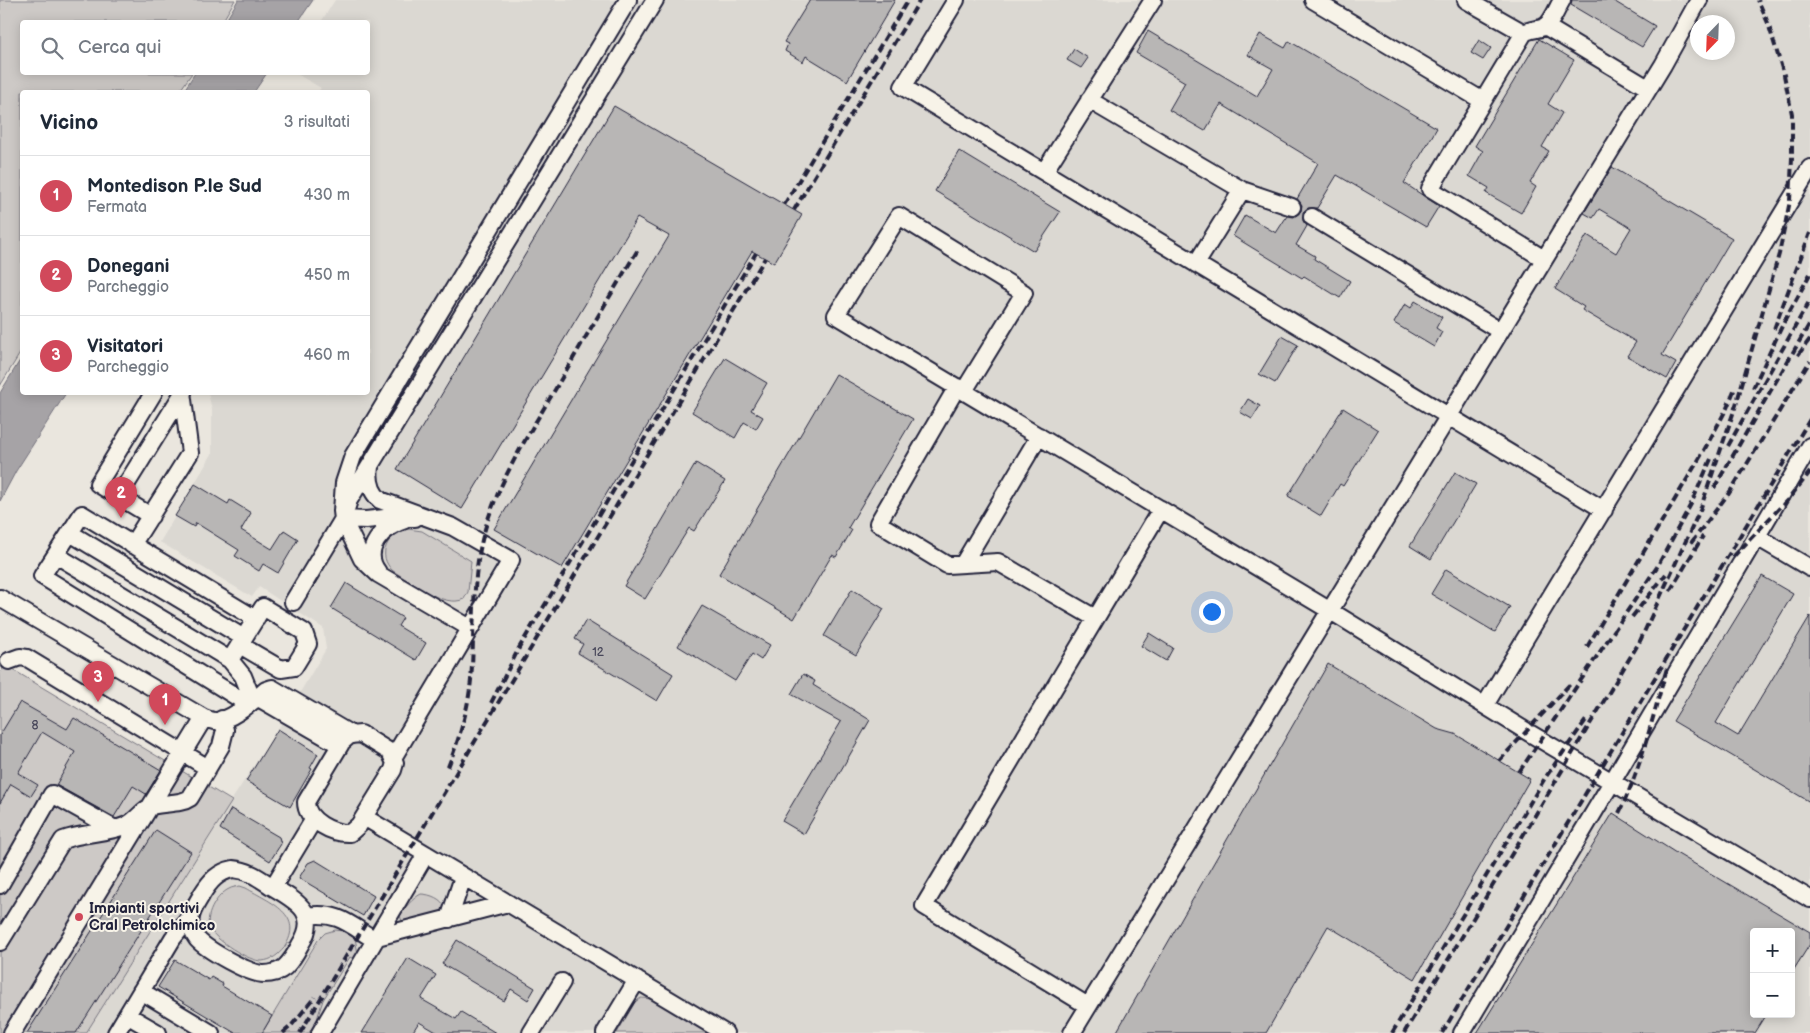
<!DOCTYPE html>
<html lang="it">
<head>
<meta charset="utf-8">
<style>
  body { margin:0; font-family:"Balsamiq Sans",sans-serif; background:#f2f2f3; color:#1f2937 }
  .controls { position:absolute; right:15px; bottom:15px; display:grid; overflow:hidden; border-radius:5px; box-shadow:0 2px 12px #0003 }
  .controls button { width:45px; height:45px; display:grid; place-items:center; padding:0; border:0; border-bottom:1px solid #e0e1e3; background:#fff; color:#1f2937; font:25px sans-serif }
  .compass { position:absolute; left:1690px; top:15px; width:45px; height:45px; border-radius:50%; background:#fff; box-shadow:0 2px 12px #0003; rotate:203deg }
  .you { position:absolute; left:1211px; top:611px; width:18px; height:18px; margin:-12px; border:4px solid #fff; border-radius:50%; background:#1a73e8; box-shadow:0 0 0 8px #1a73e833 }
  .badge { display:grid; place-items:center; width:32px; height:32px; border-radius:50%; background:#d1495b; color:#fff; font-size:16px; font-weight:700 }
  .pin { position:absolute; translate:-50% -41px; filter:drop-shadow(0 1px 2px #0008) }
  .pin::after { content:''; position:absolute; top:26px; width:18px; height:15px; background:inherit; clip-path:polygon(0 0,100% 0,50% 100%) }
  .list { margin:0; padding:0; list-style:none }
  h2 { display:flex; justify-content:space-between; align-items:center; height:65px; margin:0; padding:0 20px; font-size:21px }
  h2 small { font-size:16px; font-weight:400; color:#747a83 }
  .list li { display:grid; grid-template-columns:32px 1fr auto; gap:15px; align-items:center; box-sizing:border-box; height:80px; padding:0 20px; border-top:1px solid #e0e1e3 }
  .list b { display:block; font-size:19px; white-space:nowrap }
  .list p { margin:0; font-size:16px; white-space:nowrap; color:#747a83 }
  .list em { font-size:16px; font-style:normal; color:#747a83 }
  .icon { flex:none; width:28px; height:28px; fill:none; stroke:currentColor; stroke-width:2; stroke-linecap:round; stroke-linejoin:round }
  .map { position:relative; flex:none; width:1810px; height:1033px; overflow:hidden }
  .search { position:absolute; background:#fff; box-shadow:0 2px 12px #0003; left:20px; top:20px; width:350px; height:55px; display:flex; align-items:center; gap:12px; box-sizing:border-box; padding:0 18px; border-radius:5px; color:#747a83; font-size:19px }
  .panel { position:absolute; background:#fff; box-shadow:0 2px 12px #0003; left:20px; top:90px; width:350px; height:305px; border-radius:5px }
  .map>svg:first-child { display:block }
  .built { fill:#dbd8d2; fill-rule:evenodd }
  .green { fill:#cdc9c6; stroke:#787680 }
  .water { fill:#a6a3a6; stroke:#716f7b }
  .building { fill:#b8b6b5; stroke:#22223b }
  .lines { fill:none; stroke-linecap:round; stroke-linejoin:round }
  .minor-casing { stroke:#22223b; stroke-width:20 }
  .minor { stroke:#f7f3e8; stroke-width:16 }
  .rail { stroke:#22223b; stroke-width:4; stroke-dasharray:8 4; stroke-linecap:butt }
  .poi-dot { fill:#d1495b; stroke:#f7f3e8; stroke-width:2 }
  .labels { text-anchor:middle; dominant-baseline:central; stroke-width:4; stroke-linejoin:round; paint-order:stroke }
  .number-label { font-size:12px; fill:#48475a }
  .poi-label { font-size:15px; font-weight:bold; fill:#22223b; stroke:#f7f3e8; text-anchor:start }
</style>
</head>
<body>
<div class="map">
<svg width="1810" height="1033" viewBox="0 0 1810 1033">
  <rect width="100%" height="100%" fill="#eae6de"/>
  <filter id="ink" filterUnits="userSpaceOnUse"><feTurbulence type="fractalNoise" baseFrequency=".02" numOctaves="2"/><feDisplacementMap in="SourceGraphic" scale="10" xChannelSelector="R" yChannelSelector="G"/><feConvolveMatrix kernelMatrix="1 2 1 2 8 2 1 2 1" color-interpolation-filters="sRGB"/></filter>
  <g filter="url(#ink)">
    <path class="built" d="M335,0h1475v1033h-1810v-360l5,-8 226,136 47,-72 48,-80 -3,-21 -64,-41 -7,10 -92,-55 52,-88v-44l-4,-17 160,-1v-300h-50l3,-4 -26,-15 73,-1v-50h-47zM1698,22h30v30h-30zM1754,932h37v82h-37z"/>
    <path class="green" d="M0,0h235l-13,22h-200v50l170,1 -13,19h-157v258l-22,36z
      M408,529l14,2 49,30 -3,31 -4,7c-20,10 -54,-18 -71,-28 -17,-16 -6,-37 15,-42z
      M5,665l227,136 -146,232h-86v-360z
      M240,886l6,2c24,14 60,27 38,60 -6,7 -12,12 -22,13 -12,1 -49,-22 -53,-34 -4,-13 9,-33 20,-38 3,-2 7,-2 11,-3z
      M421,894c9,0 22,5 24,14l-3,5 -37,8h-3l-2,-5c4,-8 13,-18 21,-22z
      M335,930l8,1 12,7 3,16 -3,6 -5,-3 -27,43 -6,19 -8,14h-47l56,-93 7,-7z
      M641,998l11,1 57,34h-92l18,-31z"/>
    <path class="water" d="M238,0h75l-15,22h-73z
      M195,73v-1l72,1 -13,19h-71z
      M22,357v35l44,1 -50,78 -16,30v-108z"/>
    <path class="building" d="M810,0h85l-48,81 -41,-25 -3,6 -18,-11 3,-7 -4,-2z
      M1572,0h40l43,26 -13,21 -71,-42z
      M1148,31l109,65 16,-27 -25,-14 12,-21 25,14 4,-7 148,87 -33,55 35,23 -13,21 -89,-52 -20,33h-9l-5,4v9l4,5 -11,19 19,11 -1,3 36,22 -10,17 -36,-22 -2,2 -69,-42 12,-21 31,18 11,-17 7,1 7,-6 1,-6 -5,-6 21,-36 -97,-59 -16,27 -36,-21 16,-28 -49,-29z
      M1539,39l35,21 -26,44 14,9 -20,34 7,4 -19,32 6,4 -15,26 -35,-20 3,-5 -20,-12 14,-25 -8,-5z
      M1479,40l12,8 -8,12 -12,-7z
      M1074,49l14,9 -7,10 -14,-8z
      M614,106l188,109 -28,48 -22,-12 -190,317 -68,-39 175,-293 -32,-18 -175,291 -65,-40z
      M959,151l101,61 -26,39 -99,-60z
      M1612,167l120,71 -70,117 14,8 -9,16 -40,-23 9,-14 -54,-32 2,-3 -29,-18 32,-54 29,18 15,-25 -32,-19 -6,9 -9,-5z
      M1415,301l27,16 -6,11 6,4 -8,15 -40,-24 11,-19 6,4z
      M1282,336l16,9 -23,38 -16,-9z
      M725,358l42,25 -16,27 12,7 -7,12 -12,-7 -9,16 -43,-26z
      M836,374l77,45 -65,109 4,2 -16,27 -4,-2 -38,64 -75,-45z
      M1248,399l12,7 -8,13 -12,-7z
      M1343,408l35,22 -35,56 -3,-2 -19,32 -33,-20z
      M696,463l29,18 -31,50 -5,-3 -44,71 -21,-13z
      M1455,472l21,12 -45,75 -21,-13z
      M195,484l33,20 2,-4 21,13 -10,17 31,19 12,-19 14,9 -20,34 -15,-9 -4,7 -24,-15 4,-6 -43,-27 -2,4 -19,-11z
      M1446,569l64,38 -15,25 -64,-38z
      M1762,576l31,18 -77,129 22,13 72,-120v186l-137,-81z
      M346,583l57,35 -5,8 28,17 -10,17 -85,-52z
      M852,589l32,20 -28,46 -32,-19z
      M702,606l68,39 -9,15 -9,-6 -17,27 -57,-35z
      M586,620l87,54 -16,27 -79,-48 5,-9 -8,-5z
      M1149,633l24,15 -7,13 -25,-15z
      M1328,664l109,65 18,5 75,45 -115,200 -87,-53 -62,107h-150z
      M803,674l12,7 -2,4 57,35 -66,114 -22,-13 59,-99 -50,-28z
      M20,702l47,27 7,-11 87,52 -15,24 -13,-8 -19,31 -58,-32 19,-33 -33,-20 -24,41 20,12 -7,11 -20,-12 -11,19v-68z
      M278,729l40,25 -8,14 2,1 -22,38 -44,-26z
      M231,809l48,28 2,7 -11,17 -50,-32z
      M1613,813l63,40 134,79v12l-19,30v-42h-37v82h13l-12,19h-278z
      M156,830l35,22 -115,181h-49z
      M315,860l59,36 -11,20 -64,-38 9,-15z
      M457,940l78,48 -7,12 -17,-11 -7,12 -62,-37z
      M408,958l28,17 -15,24 35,20 5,-7 35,21h-58l-19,-11 -7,11h-50z
      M175,960l34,20 2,-3 12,7 -1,2 50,30 -10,17h-27l-77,-46z"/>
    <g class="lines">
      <g class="minor-casing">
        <path id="minor" d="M956,0l-53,87 141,85 109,-172
          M1313,0l170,101
          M1466,0l58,33
          M1545,26l103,62
          M1089,100l153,90 50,17
          M1044,172l560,338
          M1312,217l188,114
          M1544,259l-114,-70 94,-156c6,-4 13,-3 20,-6 8,-4 13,-19 18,-27
          M1196,264l46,-74
          M957,387l-79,136 69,42 51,-3 97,56
          M964,391l60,-98 -125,-77 -63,99 493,295 197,121 284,168
          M370,467c-2,13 0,24 10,33l73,27 58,33 -118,198
          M119,496l64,-103
          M151,516l-53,-32 56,-92
          M343,519l23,1 28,-3 21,1
          M70,533l174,105
          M1757,537l53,31
          M132,545l58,-92 -8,-61
          M56,555l174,105 33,-53 41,25 4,12 -14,23 -13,2 -41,-24
          M963,564l76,-128
          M378,572c-18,-22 6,-46 27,-52
          M0,598l204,120c3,1 8,3 11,3 17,0 39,-21 51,-31l6,-2 80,47
          M293,602l50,-83 6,-19 306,-500
          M470,628l-92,-54 -16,-15 -19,-40 -1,-8 2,-28 9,-27 275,-456
          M230,660l13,16 10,25
          M9,661l11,-4 7,1 181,110
          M257,697l83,48
          M248,704l-206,-128 40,-62 174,105
          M1485,705l325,-537
          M361,734l29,18 5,11 -2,7 -34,55 -9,8c-17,1 -44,-12 -44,-31l36,-60 8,-7z
          M364,817l361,216
          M233,869c15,1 26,9 38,17 25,15 50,27 29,59 -4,8 -9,16 -15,22 -6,5 -13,7 -21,7 -15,0 -57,-24 -67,-35 -3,-4 -5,-9 -6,-14 -3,-11 6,-21 11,-31 8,-13 16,-22 31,-25z
          M0,885l52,-91 63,35
          M273,887l41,-68
          M307,916c31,-5 43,9 68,24
          M449,919l14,-42
          M377,937l131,-34
          M0,942l63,-102c21,-8 43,-6 64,-15 10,-5 16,-16 25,-19 12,-4 28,-1 38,-8l31,-52 4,-16 -3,-11
          M141,991l70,42
          M1088,1006l-164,-100 237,-397
          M127,1015l31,18
          M12,1033l192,-315
          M116,1033l57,-95 17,-21
          M320,1033l106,-179
          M531,1033l31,-51
          M605,1033l32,-53
          M1072,1033l591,-968 36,-65
          M1462,1033l150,-251 198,-336"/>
      </g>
      <use href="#minor" class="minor"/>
      <path class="rail" d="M784,205l124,-205
        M794,210l126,-210
        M1774,329l36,-96
        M1798,355l12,-16
        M1753,388l30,-64 27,-50
        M1728,446l82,-146
        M1714,488l96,-165
        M1728,495l82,-134
        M1691,543l41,-54
        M1733,557l58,-61 19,-24
        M1670,591l33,-55
        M1632,617l34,-43
        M1587,647l115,-193 25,-46 8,-20
        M491,703l28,-55 237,-395
        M1499,761l72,-78
        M448,767c11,-28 20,-56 23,-87 4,-47 0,-94 11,-140 14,-56 45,-103 74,-152 27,-47 55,-94 83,-140
        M1519,772l138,-205 34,-63 20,-45
        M1619,813c23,-46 34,-99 49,-148
        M283,1033l8,-7 24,-29
        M300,1033l465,-775
        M1392,1033l153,-255 41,-58
        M1404,1033l236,-392 60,-131 36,-105 43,-151 11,-53 2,-43v-44l-8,-39 -16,-52 -10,-23
        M1442,1033l368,-614"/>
    </g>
  </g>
  <circle class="poi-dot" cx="79" cy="917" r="5"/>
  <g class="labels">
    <g class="number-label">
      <text x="598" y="652">12</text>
      <text x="35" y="725">8</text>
    </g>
    <g class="poi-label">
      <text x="89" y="908">Impianti sportivi<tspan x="89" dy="17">Cral Petrolchimico</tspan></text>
    </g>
  </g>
</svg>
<div class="controls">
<button>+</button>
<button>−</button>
</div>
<svg class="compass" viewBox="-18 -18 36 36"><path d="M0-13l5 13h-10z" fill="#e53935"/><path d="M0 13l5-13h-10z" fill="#747a83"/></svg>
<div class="you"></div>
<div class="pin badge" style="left:165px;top:725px">1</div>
<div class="pin badge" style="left:121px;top:518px">2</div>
<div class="pin badge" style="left:98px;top:702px">3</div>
<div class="search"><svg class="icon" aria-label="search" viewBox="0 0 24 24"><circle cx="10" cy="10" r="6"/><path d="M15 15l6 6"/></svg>Cerca qui</div>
<section class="panel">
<h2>Vicino<small>3 risultati</small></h2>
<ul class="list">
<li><span class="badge">1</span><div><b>Montedison P.le Sud</b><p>Fermata</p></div><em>430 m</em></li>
<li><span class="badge">2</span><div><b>Donegani</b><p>Parcheggio</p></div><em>450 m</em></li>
<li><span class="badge">3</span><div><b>Visitatori</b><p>Parcheggio</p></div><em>460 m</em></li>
</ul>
</section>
</div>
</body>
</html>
